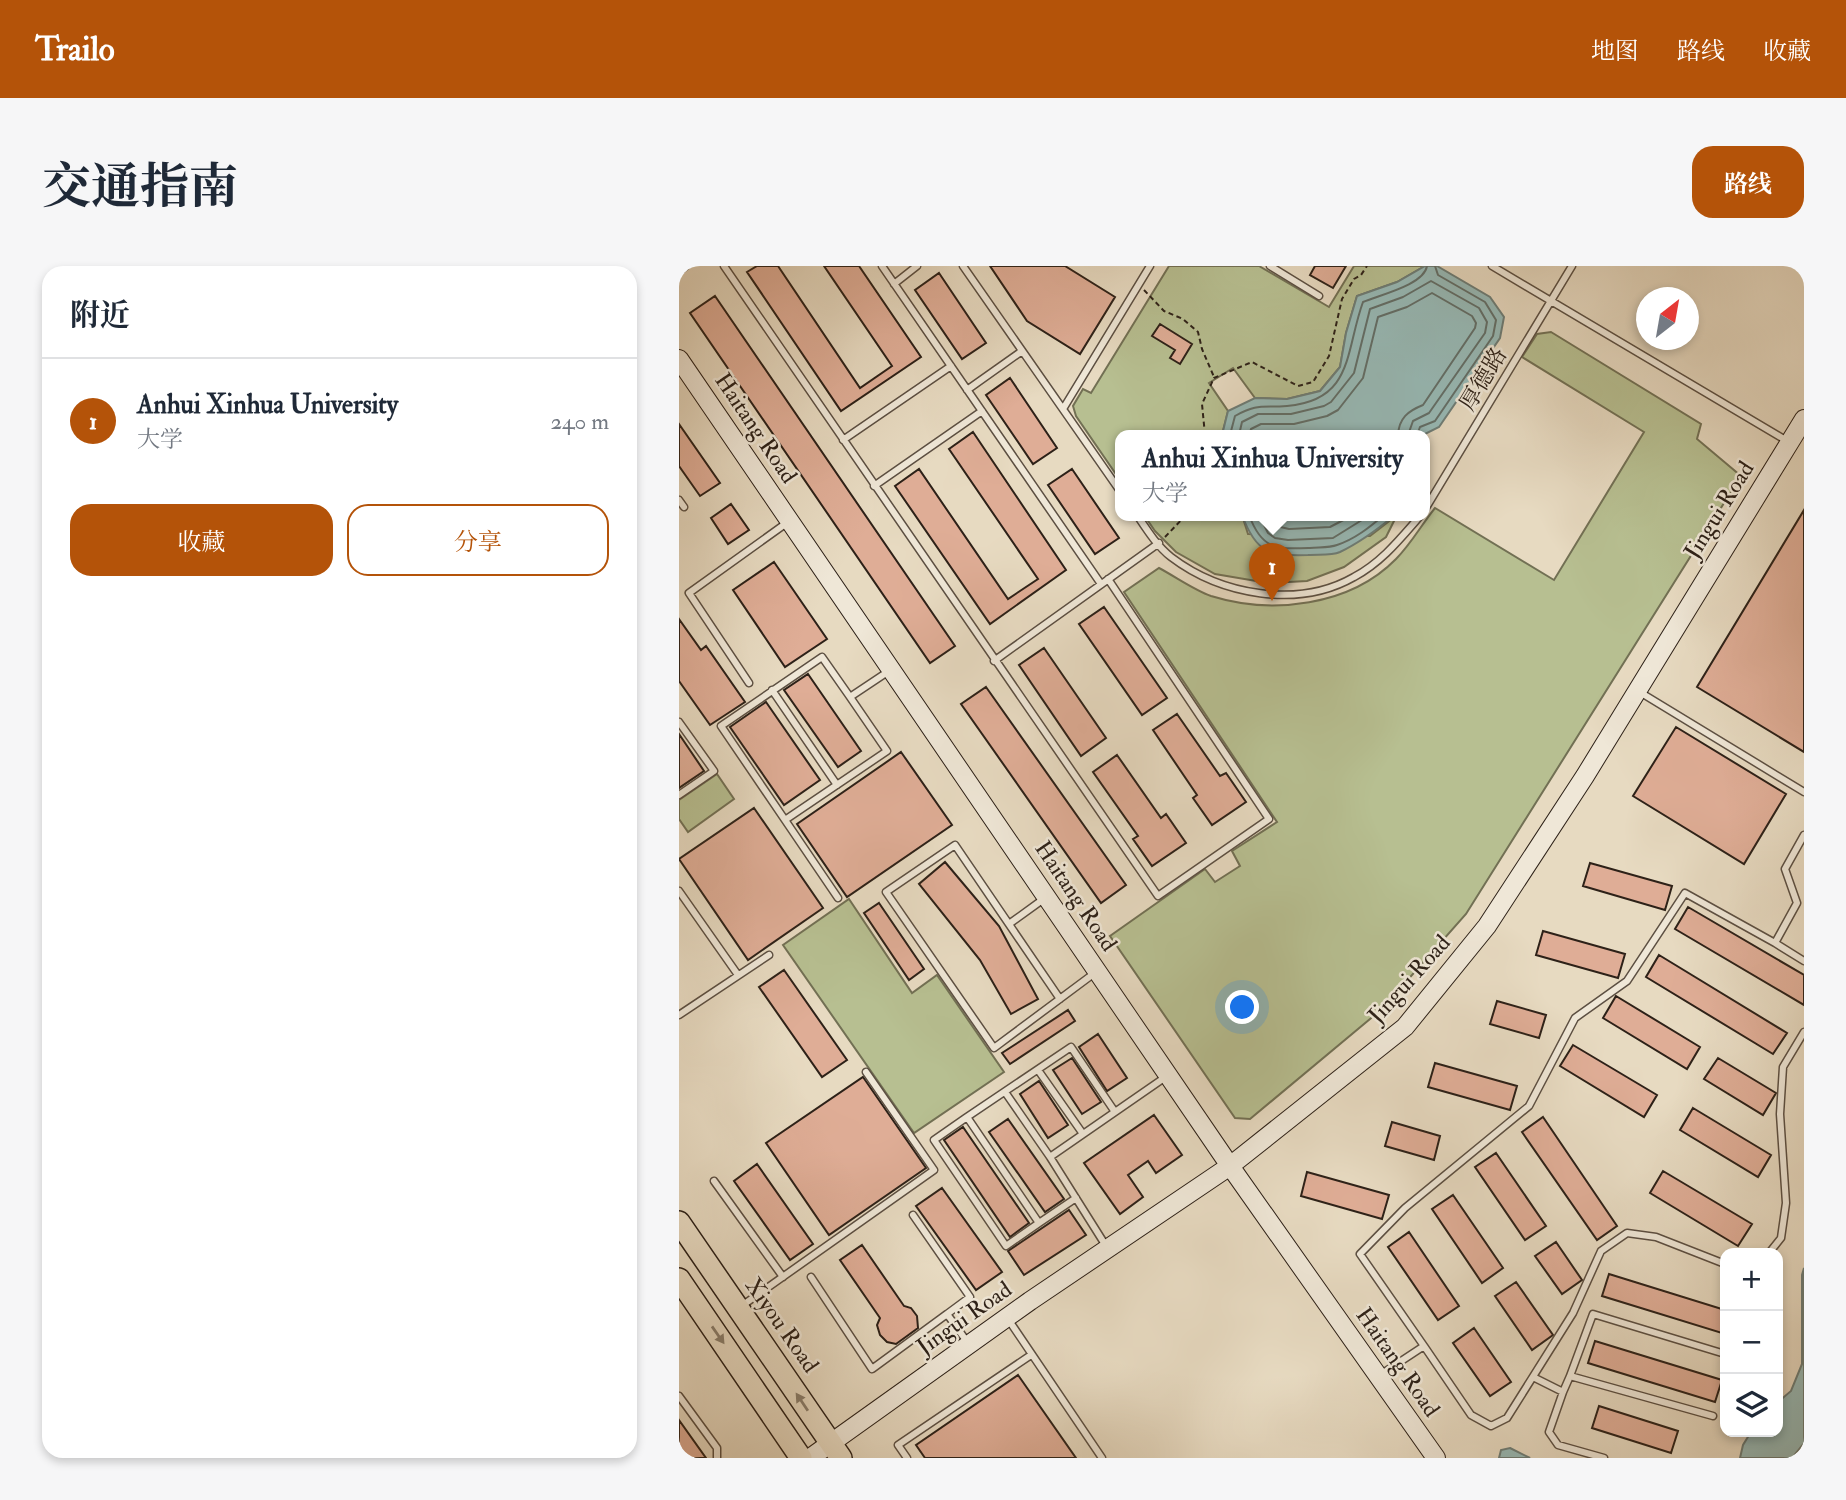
<!DOCTYPE html>
<html lang="zh">
<head>
<meta charset="utf-8">
<style>
  body { margin:0; font-family:"IM FELL Double Pica","Noto Serif SC",serif; background:#f6f6f7; color:#1f2937 }
  .controls { position:absolute; right:21px; bottom:21px; display:grid; overflow:hidden; border-radius:14px; box-shadow:0 4px 10px #0003 }
  .controls button { width:63px; height:63px; display:grid; place-items:center; padding:0; border:0; border-bottom:2px solid #e0e1e3; background:#fff; color:#1f2937; font:35px sans-serif }
  .compass { position:absolute; left:957px; top:21px; width:63px; height:63px; border-radius:50%; background:#fff; box-shadow:0 4px 10px #0003; rotate:31deg }
  .you { position:absolute; left:564px; top:742px; width:24px; height:24px; margin:-18px; border:5px solid #fff; border-radius:50%; background:#1a73e8; box-shadow:0 0 0 10px #1a73e833 }
  .badge { display:grid; place-items:center; width:46px; height:46px; border-radius:50%; background:#b45309; color:#fff; font-size:23px; font-weight:700 }
  .pin { position:absolute; translate:-50% -58px; filter:drop-shadow(0 2px 4px #0008) }
  .pin::after { content:''; position:absolute; top:37px; width:24px; height:21px; background:inherit; clip-path:polygon(0 0,100% 0,50% 100%) }
  .popup { position:absolute; left:436px; top:164px; width:315px; height:91px; box-sizing:border-box; display:grid; place-content:center; border-radius:14px; background:#fff; filter:drop-shadow(0 2px 5px #0005); font-size:23px; white-space:nowrap; color:#747a83 }
  .popup b { font-size:26px; color:#1f2937 }
  .popup::after { content:''; position:absolute; left:50%; top:100%; margin-left:-14px; border:14px solid transparent; border-top-color:#fff }
  .list { margin:0; padding:0; list-style:none }
  h2 { display:flex; justify-content:space-between; align-items:center; height:91px; margin:0; padding:0 28px; font-size:30px }
  h2 small { font-size:23px; font-weight:400; color:#747a83 }
  .list li { display:grid; grid-template-columns:46px 1fr auto; gap:21px; align-items:center; box-sizing:border-box; height:126px; padding:0 28px; border-top:2px solid #e0e1e3 }
  .list b { display:block; font-size:26px; white-space:nowrap }
  .list p { margin:0; font-size:23px; white-space:nowrap; color:#747a83 }
  .list em { font-size:23px; font-style:normal; color:#747a83 }
  .actions { display:flex; gap:14px; padding:21px 28px }
  .actions a { flex:1; padding:16px 0; border:2px solid #b45309; border-radius:21px; text-align:center; font-size:24px; color:#b45309 }
  .actions .main { background:#b45309; color:#fff }
  .icon { flex:none; width:38px; height:38px; fill:none; stroke:currentColor; stroke-width:2; stroke-linecap:round; stroke-linejoin:round }
  .map { position:relative; flex:none; width:1125px; height:1192px; overflow:hidden; border-radius:21px }
  header { display:flex; align-items:center; gap:42px; box-sizing:border-box; height:98px; padding:0 35px; background:#b45309; color:#fff }
  header strong { font-size:33px }
  nav { display:flex; gap:38px; margin-inline-start:auto; font-size:24px }
  .intro { display:flex; align-items:center; justify-content:space-between; box-sizing:border-box; height:168px; padding:0 42px }
  h1 { margin:0; font-size:49px }
  .button { padding:18px 32px; border-radius:21px; background:#b45309; color:#fff; font-size:24px; font-weight:700 }
  main { display:flex; gap:42px; padding:0 42px }
  aside { flex:1; background:#fff; border-radius:21px; box-shadow:0 4px 10px #0003 }
  .map>svg:first-child { display:block }
  .green { fill:#b7bf91; stroke:#727054; stroke-width:2 }
  .water { fill:#97bab7; stroke:#6d7d77; stroke-width:2 }
  .lines { fill:none; stroke-linecap:round; stroke-linejoin:round }
  .shore { stroke:#626e68; stroke-width:2 }
  .building { fill:#dfad96; stroke:#2d2118; stroke-width:2 }
  .lane-casing { stroke:#5c4f42; stroke-width:9 }
  .secondary-casing { stroke:#2d2118; stroke-width:20 }
  .primary-casing { stroke:#2d2118; stroke-width:24 }
  .path { stroke:#2d2118; stroke-width:2; stroke-dasharray:5 3.5; stroke-linecap:butt }
  .lane { stroke:#efe7d7; stroke-width:6 }
  .secondary { stroke:#efe7d7; stroke-width:18 }
  .primary { stroke:#e7dac1; stroke-width:21 }
  .oneway { fill:#8a7e6c }
  .labels { text-anchor:middle; dominant-baseline:central; stroke-width:5; stroke-linejoin:round; paint-order:stroke }
  .street-label { font-size:23px; fill:#2d2118; stroke:#efe7d7 }
</style>
</head>
<body>
<header>
<strong>Trailo</strong>
<nav><a>地图</a><a>路线</a><a>收藏</a></nav>
</header>
<div class="intro"><h1>交通指南</h1><a class="button">路线</a></div>
<main>
<aside>
<h2>附近<small></small></h2>
<ul class="list">
<li><span class="badge">1</span><div><b>Anhui Xinhua University</b><p>大学</p></div><em>240 m</em></li>
</ul>
<div class="actions"><a class="main">收藏</a><a>分享</a></div>
</aside>
<div class="map">
<svg width="1125" height="1192" viewBox="0 0 1125 1192">
  <rect width="100%" height="100%" fill="#e7dac1"/>
  <filter id="stains"><feTurbulence type="fractalNoise" baseFrequency=".00286" numOctaves="4"/><feColorMatrix values="0 0 0 0 .2 0 0 0 0 .09 0 0 0 0 .02 0 0 0 .5 -.17"/></filter>
  <radialGradient id="worn" r=".72"><stop offset=".6" stop-color="#630" stop-opacity="0"/><stop offset="1" stop-color="#630" stop-opacity=".3"/></radialGradient>
  <path class="green" d="M490,0h90l70,41 25,-41h71l-28,16 -40,14 -11,37 -6,34 -20,24 -33,8 -32,-1 -22,-30 -24,15 19,28 -6,24h-102v45l-44,-64 -3,-10 10,-17 8,4z
    M872,66l150,92 -4,15 44,37 -275,438 -84,95 -132,110 -15,-1 -125,-182 95,-67 10,13 25,-16 -8,-15 45,-29 -153,-230 35,-24c17,9 35,22 52,28 61,19 139,10 185,-37 15,-15 26,-35 39,-51l119,72 90,-148 -122,-75 15,-23z
    M465,249h98l6,19 122,2 27,-21 -11,22 -42,30 -37,14 -39,2 -53,-9 -39,-22 -21,-21z
    M38,508l17,25 -46,33 -9,-13v-19z
    M170,633l63,94 25,-18 67,97 -90,61 -131,-188z"/>
  <path class="water" d="M746,0h12l53,31 14,20 -4,21 -61,89 -16,8h-201l6,-24 27,-13 32,1 33,-8 20,-24 6,-34 11,-37 40,-14z
    M563,249h153c-17,14 -34,27 -55,37 -9,4 -22,2 -32,3 -39,1 -52,-2 -66,-40z
    M1125,1002v175l-12,15h-52l3,-13 8,-13h27v-30l13,-11 11,-27v-89z
    M831,1182l20,10h-31l2,-8z"/>
  <g class="lines">
    <path class="shore" d="M551,169l5,-19c23,-13 28,-8 52,-10 67,-6 58,-55 76,-104 16,-7 61,-17 64,-36
      M560,169l3,-13 16,-8h33l33,-8 7,-4 23,-29 16,-64 33,-12 28,-16 48,27 8,14 -2,11 -56,80 -16,8 -5,14
      M570,169l2,-6 10,-5h33l33,-8 11,-6 25,-32 15,-61 29,-10 25,-14 40,23 4,7 -1,5 -52,77c-15,6 -24,13 -25,30
      M738,169l3,-8 15,-6 58,-85 3,-16 -11,-18 -47,-27 -3,-9
      M570,249c13,35 27,34 61,33 8,-1 19,0 27,-3 18,-6 33,-18 47,-30
      M580,249l9,18 7,5 13,2 45,-2 37,-23
      M591,249l6,11 13,3 41,-2 23,-12"/>
  </g>
  <path class="building" d="M78,0h21l82,122 32,-22 -68,-100h35l62,91 -80,54 -94,-139z
    M311,0h75l50,31 -35,57 -53,-33z
    M636,0h31l-13,22 -23,-13z
    M260,7l47,70 -24,16 -47,-69z
    M36,30l240,350 -25,17 -240,-350z
    M481,58l32,20 -12,20 -10,-6 5,-8 -23,-14z
    M331,112l47,70 -24,16 -47,-69z
    M0,158l41,59 -20,13 -21,-30z
    M294,166l93,138 -76,54 -95,-138 24,-17 89,130 30,-20 -89,-130z
    M393,203l47,69 -24,16 -47,-69z
    M52,238l18,26 -21,14 -17,-26z
    M1125,244v242l-107,-65z
    M95,296l53,77 -42,28 -52,-77z
    M425,341l63,91 -25,17 -63,-91z
    M0,353l22,31 5,-4 39,56 -35,23 -31,-44z
    M365,382l62,90 -25,18 -62,-91z
    M129,408l53,77 -23,16 -54,-77z
    M307,421l140,198 -25,18 -140,-199z
    M87,436l54,78 -36,25 -54,-78z
    M498,448l43,62 6,-3 20,29 -34,23 -19,-27 4,-3 -44,-65z
    M997,461l110,67 -42,70 -111,-68z
    M0,468l25,37 -25,17z
    M222,486l51,73 -105,72 -50,-73z
    M438,489l44,63 5,-4 20,29 -34,23 -19,-27 5,-3 -45,-64z
    M75,542l69,100 -75,52 -69,-101z
    M266,596l54,64 39,73 -27,15 -31,-54 -61,-76z
    M911,597l82,23 -7,24 -82,-24z
    M200,637l45,66 -15,11 -45,-67z
    M1009,641l116,68v30l-129,-76z
    M864,665l82,23 -7,24 -82,-23z
    M980,689l128,78 -14,21 -127,-77z
    M105,704l63,90 -25,17 -63,-90z
    M937,730l84,51 -13,22 -84,-51z
    M818,735l49,14 -7,23 -49,-14z
    M389,744l7,11 -65,43 -8,-11z
    M419,768l29,44 -20,13 -28,-44z
    M894,779l84,50 -13,22 -84,-51z
    M393,792l29,44 -19,12 -29,-44z
    M1039,792l58,35 -13,22 -59,-36z
    M756,797l82,23 -7,24 -82,-23z
    M184,811l63,91 -97,67 -63,-92z
    M360,815l29,44 -20,13 -28,-44z
    M1014,842l78,47 -13,22 -78,-47z
    M475,849l28,40 -26,18 -8,-12 -20,14 15,22 -23,17 -36,-51z
    M864,851l74,109 -20,14 -75,-108z
    M329,853l56,80 -19,13 -56,-80z
    M713,856l48,14 -6,24 -49,-14z
    M284,861l66,96 -19,14 -66,-97z
    M817,887l50,73 -21,14 -50,-73z
    M78,898l56,80 -23,16 -56,-79z
    M984,905l89,53 -14,22 -88,-53z
    M628,906l82,23 -7,24 -81,-23z
    M263,922l60,84 -26,18 -60,-84z
    M774,929l50,73 -21,15 -50,-74z
    M390,944l17,25 -62,40 -16,-24z
    M730,966l50,74 -21,14 -50,-73z
    M877,976l26,38 -20,14 -27,-38z
    M183,979l42,61 7,2 6,8 1,12 -22,16 -9,-2 -7,-7 -3,-10 3,-7 -40,-58z
    M930,1008l116,36v24l-123,-38z
    M837,1016l37,53 -21,15 -37,-54z
    M795,1062l37,54 -21,14 -37,-53z
    M916,1075l127,39 -7,22 -127,-39z
    M339,1109l58,83h-151l-9,-13z
    M920,1140l79,25 -7,22 -79,-25z
    M0,1154l27,38h-27z"/>
  <g class="lines">
    <g class="lane-casing">
      <path id="lane" d="M45,0l434,630 111,-77 -161,-240
        M203,0l219,318
        M284,0l157,225
        M591,0l49,30
        M813,0l297,176
        M0,5l7,-5
        M215,18l23,-18
        M288,124l55,-39
        M384,143l87,-143
        M164,174l108,-74
        M195,220l108,-75
        M0,234l5,7
        M745,245l148,-245
        M458,249c10,15 20,31 34,42 50,38 127,52 183,20 28,-15 46,-38 67,-62
        M315,395l165,-118
        M70,417l-60,-90 99,-71
        M93,424l65,95
        M959,425l166,101
        M171,431l-28,-40 -101,69 64,94 102,-69 -37,-54 39,-26
        M0,456l35,49 -35,24
        M106,554l53,78
        M1125,569l-19,34 12,34 -22,40 29,18
        M0,625l59,84
        M330,658l36,-26
        M381,733l-105,-154 -69,47 108,156 102,-76
        M0,749l90,-60
        M359,804l45,64
        M326,826l45,65
        M288,851l-33,23 72,106 33,-23
        M35,915l69,96
        M397,932l-37,25 -72,-106 104,-70 44,65
        M234,949l57,82 -23,17
        M427,980l-56,-89 117,-81
        M1090,987l12,-15 5,-35 -6,-89 3,-47 21,-35
        M132,1011l61,92 75,-55 21,29
        M64,1039l191,-135 -68,-98
        M329,1053l94,139
        M745,1080l-64,-92 45,-46 124,-102 46,-88 52,-37 58,-88 90,50
        M701,1109l44,-29 47,69 20,11 16,-8 66,-105 28,-62 26,-18 29,4 69,27
        M891,1110l23,-62 132,40
        M854,1111l30,15 7,-16 143,40
        M884,1126l-14,40 9,13 46,13
        M0,1130l38,52v10
        M228,1192l-9,-13 133,-90"/>
    </g>
    <g class="secondary-casing">
      <path id="secondary" d="M0,93l551,807 206,292
        M131,1192l220,-157 200,-135 175,-139 82,-101 98,-150 219,-357"/>
    </g>
    <g class="primary-casing">
      <path id="primary" d="M0,956l162,236
        M0,1013l122,179"/>
    </g>
    <path class="path" d="M465,24l20,21 19,8 15,13 4,17 12,28
      M526,169l-3,-31 12,-26 38,-16 46,24 15,-4 16,-26 13,-57 12,-20 7,-4 6,-9
      M486,271l21,-22"/>
    <use href="#lane" class="lane"/>
    <use href="#secondary" class="secondary"/>
    <use href="#primary" class="primary"/>
  </g>
  <defs><path id="oneway-solid" d="M-6-.8H1V-3.2L6.5 0L1 3.2V.8H-6Z" transform="scale(1.75)"/></defs>
  <g class="oneway">
    <use href="#oneway-solid" transform="translate(39 1069) rotate(55)"/>
    <use href="#oneway-solid" transform="translate(123 1136) rotate(-124)"/>
  </g>
  <g class="labels">
    <g class="street-label">
      <text transform="translate(804 113) rotate(-59)">厚德路</text>
      <text transform="translate(77 162) rotate(56)">Haitang Road</text>
      <text transform="translate(1040 244) rotate(-58)">Jingui Road</text>
      <text transform="translate(397 630) rotate(56)">Haitang Road</text>
      <text transform="translate(730 713) rotate(-48)">Jingui Road</text>
      <text transform="translate(285 1052) rotate(-35)">Jingui Road</text>
      <text transform="translate(103 1059) rotate(55)">Xiyou Road</text>
      <text transform="translate(719 1096) rotate(55)">Haitang Road</text>
    </g>
  </g>
  <rect width="100%" height="100%" filter="url(#stains)"/>
  <rect width="100%" height="100%" fill="url(#worn)"/>
</svg>
<div class="controls">
<button>+</button>
<button>−</button>
<button><svg class="icon" aria-label="layers" viewBox="0 0 24 24"><path d="M12 4l9 5-9 5-9-5zM3 14l9 5 9-5"/></svg></button>
</div>
<svg class="compass" viewBox="-18 -18 36 36"><path d="M0-13l5 13h-10z" fill="#e53935"/><path d="M0 13l5-13h-10z" fill="#747a83"/></svg>
<div class="you"></div>
<div class="pin badge" style="left:593px;top:335px">1</div>
<div class="popup"><b>Anhui Xinhua University</b>大学</div>
</div>
</main>
</body>
</html>
